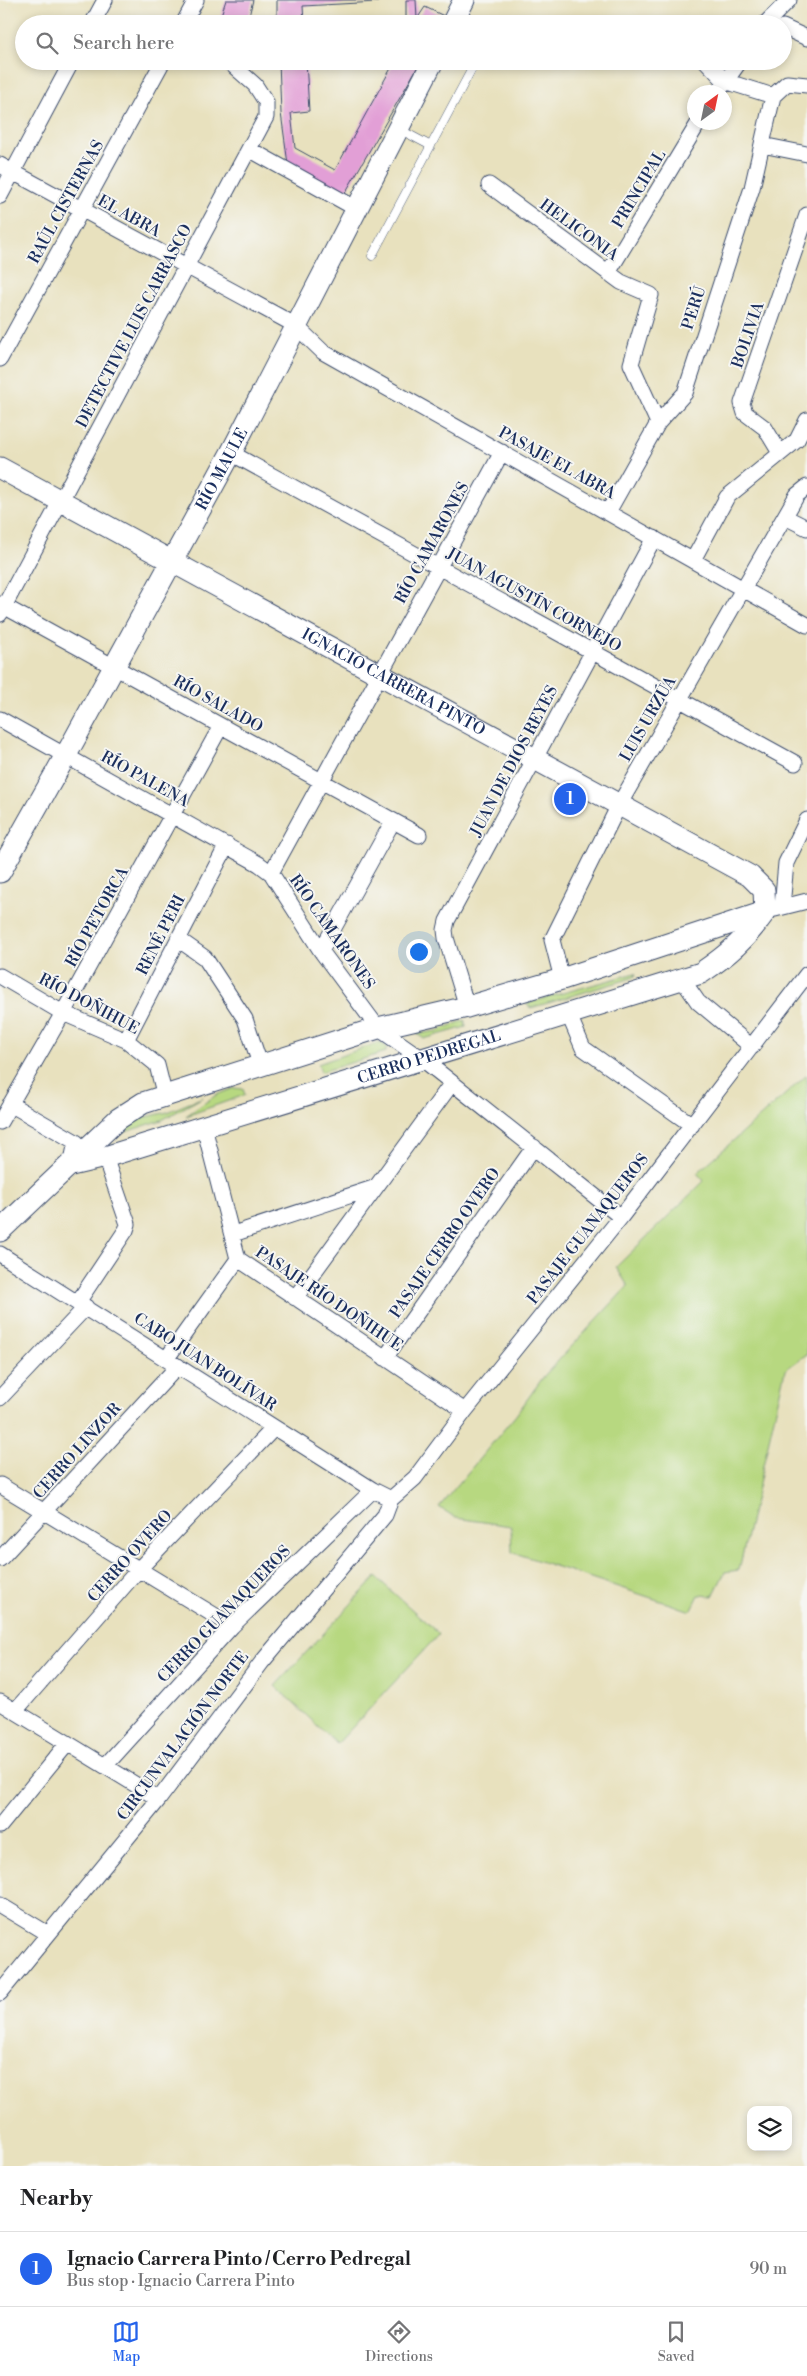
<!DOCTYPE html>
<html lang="en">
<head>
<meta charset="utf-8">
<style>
  body { margin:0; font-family:"Libre Bodoni",serif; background:#f6f6f6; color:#202124 }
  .controls { position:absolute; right:15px; bottom:15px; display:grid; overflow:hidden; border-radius:10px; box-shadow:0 2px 8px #0003 }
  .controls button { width:45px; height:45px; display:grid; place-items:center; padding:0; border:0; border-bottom:1px solid #e0e0e0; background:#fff; color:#202124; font:25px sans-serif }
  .compass { position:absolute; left:687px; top:85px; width:45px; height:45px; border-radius:50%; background:#fff; box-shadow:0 2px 8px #0003; rotate:33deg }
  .you { position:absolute; left:418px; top:951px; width:18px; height:18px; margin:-12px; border:4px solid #fff; border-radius:50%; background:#1a73e8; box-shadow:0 0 0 8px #1a73e833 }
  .badge { display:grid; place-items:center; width:32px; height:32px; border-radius:50%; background:#2563eb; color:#fff; font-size:16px; font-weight:700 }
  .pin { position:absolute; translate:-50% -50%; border:2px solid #fff; box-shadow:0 1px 5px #0006 }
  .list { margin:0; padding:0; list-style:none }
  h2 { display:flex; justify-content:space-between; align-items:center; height:65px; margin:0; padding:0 20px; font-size:21px }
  h2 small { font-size:16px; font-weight:400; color:#757577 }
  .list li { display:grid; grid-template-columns:32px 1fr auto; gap:15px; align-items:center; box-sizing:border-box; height:75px; padding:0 20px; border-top:1px solid #e0e0e0 }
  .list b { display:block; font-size:19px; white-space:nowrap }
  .list p { margin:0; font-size:16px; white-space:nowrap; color:#757577 }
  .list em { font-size:16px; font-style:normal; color:#757577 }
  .icon { flex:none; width:28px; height:28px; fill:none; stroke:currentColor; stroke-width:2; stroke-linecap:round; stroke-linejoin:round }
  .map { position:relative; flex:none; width:807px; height:2166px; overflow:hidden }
  .search { position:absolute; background:#fff; box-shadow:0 2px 8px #0003; left:15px; right:15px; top:15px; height:55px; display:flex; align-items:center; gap:12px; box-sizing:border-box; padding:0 18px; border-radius:28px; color:#757577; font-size:19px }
  .sheet { height:140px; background:#fff }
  nav { display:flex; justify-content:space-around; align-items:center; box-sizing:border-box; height:70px; border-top:1px solid #e0e0e0; background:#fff; font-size:14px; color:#757577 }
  nav a { display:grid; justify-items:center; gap:2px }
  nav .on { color:#2563eb }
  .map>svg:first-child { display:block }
  .green { fill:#b7d880; stroke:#69846f }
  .building { fill:#e29fd6 }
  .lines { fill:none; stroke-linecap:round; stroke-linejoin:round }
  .lane-casing { stroke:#3a4a6c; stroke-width:9 }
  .street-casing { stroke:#3a4a6c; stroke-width:17 }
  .secondary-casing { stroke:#3a4a6c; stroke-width:23 }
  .lane { stroke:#fff; stroke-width:8 }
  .street { stroke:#fff; stroke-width:15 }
  .secondary { stroke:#fff; stroke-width:21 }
  .labels { text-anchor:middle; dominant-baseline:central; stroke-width:4; stroke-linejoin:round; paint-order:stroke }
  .street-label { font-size:16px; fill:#1b2f5e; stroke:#f6f6f2 }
</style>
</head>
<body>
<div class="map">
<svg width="807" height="2166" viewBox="0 0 807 2166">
  <rect width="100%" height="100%" fill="#f6f6f2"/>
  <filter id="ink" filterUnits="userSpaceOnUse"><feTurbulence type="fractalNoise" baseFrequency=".02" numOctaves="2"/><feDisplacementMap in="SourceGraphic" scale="10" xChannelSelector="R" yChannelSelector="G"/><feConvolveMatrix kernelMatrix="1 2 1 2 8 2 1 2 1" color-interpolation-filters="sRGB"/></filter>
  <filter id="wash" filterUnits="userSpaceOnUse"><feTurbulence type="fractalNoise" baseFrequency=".0096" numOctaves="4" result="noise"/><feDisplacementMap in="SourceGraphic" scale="20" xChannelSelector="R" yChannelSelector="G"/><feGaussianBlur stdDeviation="1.12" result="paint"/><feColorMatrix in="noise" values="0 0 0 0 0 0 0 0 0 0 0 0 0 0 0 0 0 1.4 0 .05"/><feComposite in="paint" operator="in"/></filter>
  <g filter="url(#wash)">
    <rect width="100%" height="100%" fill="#e8e1be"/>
    <path class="green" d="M635,973l1,2 -4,3 -101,30 -5,-4c36,-12 73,-20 109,-31z
      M465,1020l1,7 -42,12 -7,-5 20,-3z
      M380,1042l6,5v5l-65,20 -3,-8z
      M807,1075v279l-22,16 -46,200 -14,2 -12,24 -14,-1 -8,16 -179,-59 -1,-26 -55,-8 -17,-11 77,-92 28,-39 84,-90 -12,-19 88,-86 -7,-8z
      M234,1088l9,1 2,6 -59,21 30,-21z
      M203,1097l-41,23 -43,14 18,-15 31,-7z
      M376,1577l63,57 -102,110 -62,-58z"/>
    <g id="blocks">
      <path class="building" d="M226,0h27l-6,24h-29z
        M277,0h100v2l-74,4 1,18h-27z
        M406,0h10l1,19 8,-12 21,10 -4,7h-36z
        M279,61h27l3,50 -18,2 4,35 40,22 60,-109h26l-77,134 -56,-31 -7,-51z"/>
    </g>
  </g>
  <g filter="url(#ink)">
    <use href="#blocks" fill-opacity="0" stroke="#3a4a6c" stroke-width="1"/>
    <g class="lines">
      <g class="lane-casing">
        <path id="lane" d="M399,129l32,17
          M372,256l104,-195"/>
      </g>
      <g class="street-casing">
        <path id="street" d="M92,24l13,-24
          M183,24l13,-24
          M765,24l24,-24
          M783,27l24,11
          M706,61l19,20 48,15 14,-13 20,2
          M718,92l22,-31
          M762,145l45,9
          M249,149l108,60
          M0,165l295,160 28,27 484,273
          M489,185l132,97 30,13 -20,69 27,59
          M0,196l72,-135
          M608,273l91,-151
          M0,359l163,-298
          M231,453l564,310
          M780,453l-15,-25 -20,-15 -3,-10 65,-188
          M608,512l50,-89 27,-30 67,-205 21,-92
          M785,517l22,11
          M693,560l34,-63 70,-57 10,-20
          M0,604l419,231
          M0,614l266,-497v-15l-11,-17 -27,-24
          M0,719l259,145 12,9 50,78 57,77 43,30 200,159
          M271,873l231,-421
          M782,907l4,-44 21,-43
          M775,909l32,-8
          M178,939l27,19 40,61 16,48
          M321,951l72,-130
          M0,976l63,37 63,27 31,25 8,32
          M562,979l-10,-39 67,-135 178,-310 10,-8
          M682,979l16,23 54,45
          M467,1007l-21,-69 -1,-8 2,-9 207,-383
          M569,1015l14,33 109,77
          M126,1040l101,-195
          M10,1104l66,38 -5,23
          M0,1122l63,-109 158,-287
          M204,1127l34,132 227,152
          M233,1234l143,-47
          M0,1254l373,236 18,9
          M295,1298l157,-215
          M78,1302l48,-72 2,-6 -23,-67
          M167,1358l71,-99
          M385,1358l149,-211
          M0,1398l86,-91
          M0,1485l232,141
          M391,1499l24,-21 50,-67 156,-194 186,-243
          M0,1559l178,-193
          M0,1702l159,97
          M15,1711l124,-142 135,-141
          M105,1766l127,-140 141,-136
          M0,1826l67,-82
          M0,1905l48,29
          M0,1993l159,-194 103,-137 123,-147 6,-16"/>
      </g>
      <g class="secondary-casing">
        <g id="secondary">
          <path d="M452,24l12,-24"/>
          <path id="s1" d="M0,468l750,408 14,14 1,22"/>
          <path id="s2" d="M0,872l66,-117 165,-302 202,-392"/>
          <path id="s3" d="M71,1165l34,-8 596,-184c28,-19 45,-34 64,-61"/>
          <path d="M0,1231l118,-112 25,-16 235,-75 89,-21 95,-28 203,-67"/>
        </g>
      </g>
      <use href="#lane" class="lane"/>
      <use href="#street" class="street"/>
      <use href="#secondary" class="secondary"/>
    </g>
  </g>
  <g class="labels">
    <g class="street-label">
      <text transform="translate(639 189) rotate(-59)">PRINCIPAL</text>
      <text transform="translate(66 202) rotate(-61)">RAÚL CISTERNAS</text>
      <text transform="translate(129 216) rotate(29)">EL ABRA</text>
      <text transform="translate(579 230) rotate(36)">HELICONIA</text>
      <text transform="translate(694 308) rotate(-72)">PERÚ</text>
      <text transform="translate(134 326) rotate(-62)">DETECTIVE LUIS CARRASCO</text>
      <text transform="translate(748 335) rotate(-71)">BOLIVIA</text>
      <text transform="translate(557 463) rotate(29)">PASAJE EL ABRA</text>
      <text stroke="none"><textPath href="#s2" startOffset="460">RÍO MAULE</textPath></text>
      <text transform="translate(432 543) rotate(-61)">RÍO CAMARONES</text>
      <text transform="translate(534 600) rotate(29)">JUAN AGUSTÍN CORNEJO</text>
      <text stroke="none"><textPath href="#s1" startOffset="448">IGNACIO CARRERA PINTO</textPath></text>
      <text transform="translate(218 704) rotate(29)">RÍO SALADO</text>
      <text transform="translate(648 719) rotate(-60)">LUIS URZÚA</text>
      <text transform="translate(514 761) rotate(-62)">JUAN DE DIOS REYES</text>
      <text transform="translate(145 779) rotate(29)">RÍO PALENA</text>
      <text transform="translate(97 917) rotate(-61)">RÍO PETORCA</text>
      <text transform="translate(332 932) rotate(55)">RÍO CAMARONES</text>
      <text transform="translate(161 935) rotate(-63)">RENÉ PERI</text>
      <text transform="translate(89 1004) rotate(28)">RÍO DOÑIHUE</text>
      <text stroke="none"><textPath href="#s3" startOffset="374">CERRO PEDREGAL</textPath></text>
      <text transform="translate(588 1229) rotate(-52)">PASAJE GUANAQUEROS</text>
      <text transform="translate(445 1243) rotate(-55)">PASAJE CERRO OVERO</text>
      <text transform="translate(329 1299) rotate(34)">PASAJE RÍO DOÑIHUE</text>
      <text transform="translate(205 1362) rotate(33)">CABO JUAN BOLÍVAR</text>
      <text transform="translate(77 1451) rotate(-48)">CERRO LINZOR</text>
      <text transform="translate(130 1556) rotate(-48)">CERRO OVERO</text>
      <text transform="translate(224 1614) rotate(-46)">CERRO GUANAQUEROS</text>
      <text transform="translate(183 1736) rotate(-53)">CIRCUNVALACIÓN NORTE</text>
    </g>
  </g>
</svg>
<div class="controls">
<button><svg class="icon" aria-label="layers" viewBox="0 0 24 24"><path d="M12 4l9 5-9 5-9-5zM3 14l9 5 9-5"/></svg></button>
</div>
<svg class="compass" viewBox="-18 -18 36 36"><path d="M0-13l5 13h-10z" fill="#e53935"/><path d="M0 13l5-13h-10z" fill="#757577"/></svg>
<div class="you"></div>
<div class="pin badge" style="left:570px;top:799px">1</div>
<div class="search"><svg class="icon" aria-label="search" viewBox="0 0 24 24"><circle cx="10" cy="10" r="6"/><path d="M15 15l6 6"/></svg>Search here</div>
</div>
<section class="sheet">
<h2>Nearby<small></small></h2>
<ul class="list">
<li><span class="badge">1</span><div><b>Ignacio Carrera Pinto / Cerro Pedregal</b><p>Bus stop · Ignacio Carrera Pinto</p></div><em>90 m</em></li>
</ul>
</section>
<nav>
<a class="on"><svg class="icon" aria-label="map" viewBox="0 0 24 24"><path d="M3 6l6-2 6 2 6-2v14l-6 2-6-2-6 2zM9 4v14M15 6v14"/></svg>Map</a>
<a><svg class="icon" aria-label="directions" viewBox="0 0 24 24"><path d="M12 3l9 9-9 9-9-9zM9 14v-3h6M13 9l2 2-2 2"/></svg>Directions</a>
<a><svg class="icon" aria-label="saved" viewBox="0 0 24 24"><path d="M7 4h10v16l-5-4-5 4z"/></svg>Saved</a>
</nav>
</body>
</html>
